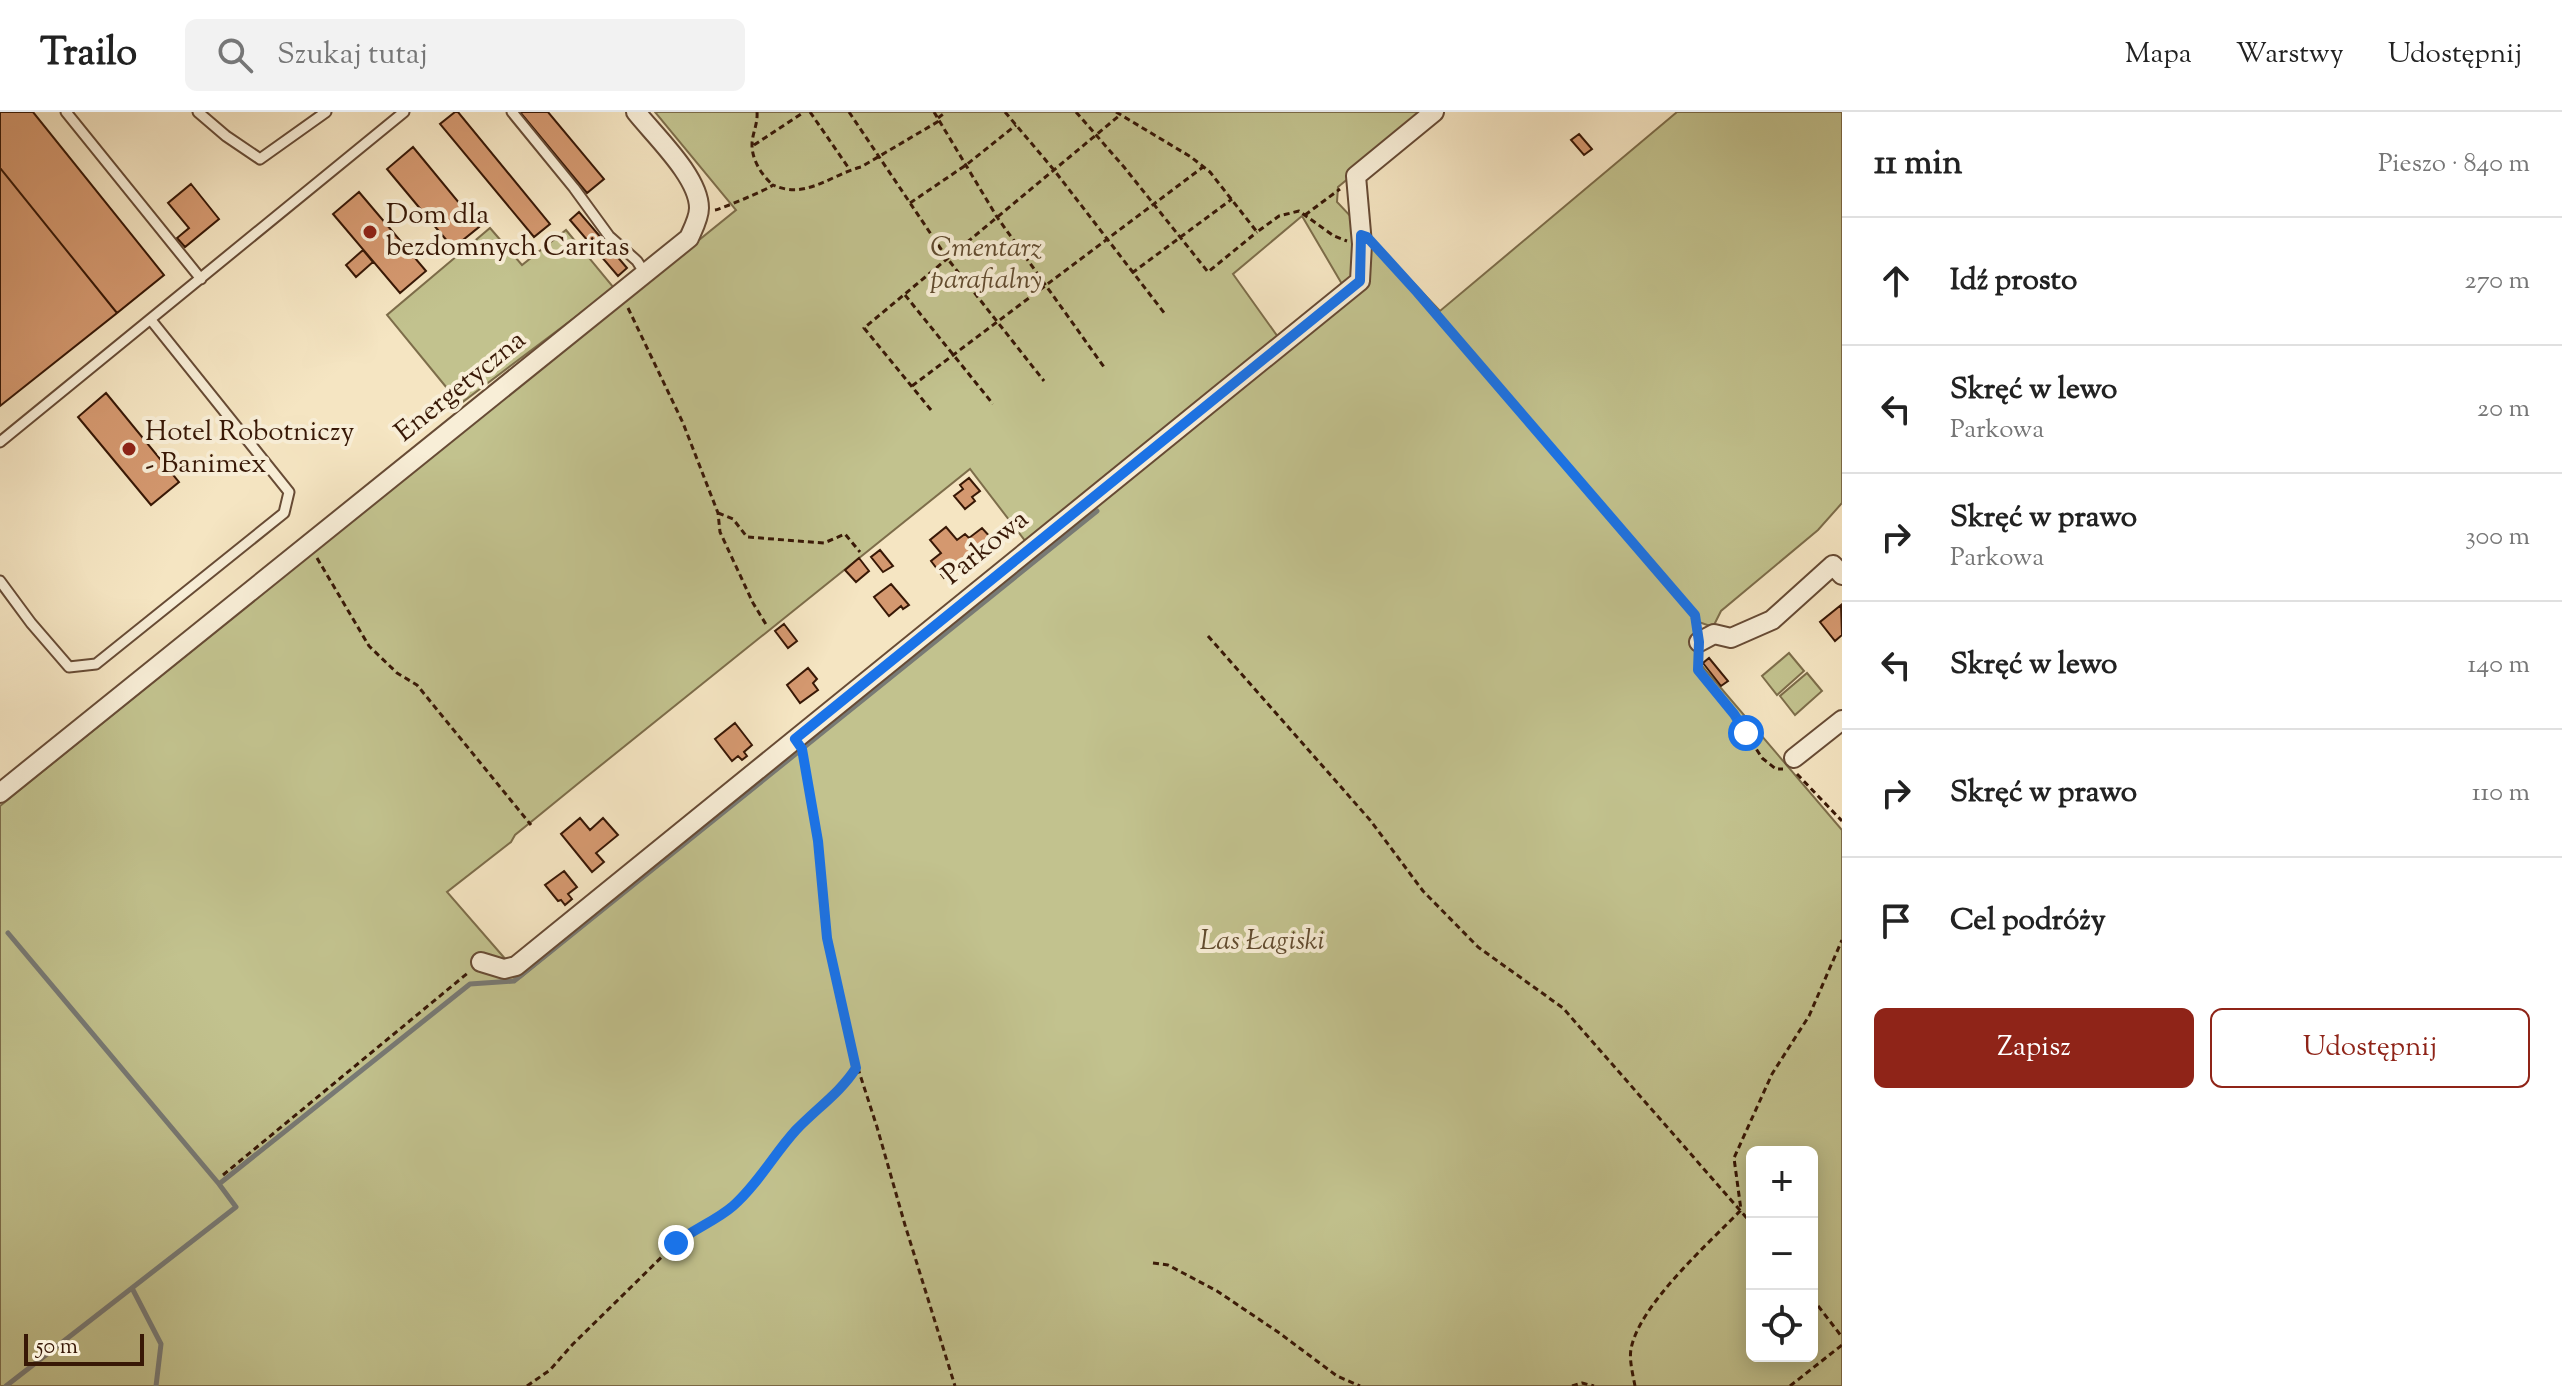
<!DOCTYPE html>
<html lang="pl">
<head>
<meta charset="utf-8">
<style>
  body { margin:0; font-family:"Sorts Mill Goudy",serif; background:#f2f2f2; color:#222 }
  .controls { position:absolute; right:24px; bottom:24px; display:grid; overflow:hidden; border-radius:12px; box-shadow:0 4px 20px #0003 }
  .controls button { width:72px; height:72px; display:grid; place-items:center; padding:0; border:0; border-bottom:2px solid #e0e0e0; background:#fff; color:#222; font:40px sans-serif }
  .scale { position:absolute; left:24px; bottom:20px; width:120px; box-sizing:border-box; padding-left:8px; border:4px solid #381806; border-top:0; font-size:22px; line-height:28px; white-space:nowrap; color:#381806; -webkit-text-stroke:6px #f8eed7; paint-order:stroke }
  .stop { position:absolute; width:24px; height:24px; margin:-18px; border:6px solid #1a73e8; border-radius:50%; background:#fff }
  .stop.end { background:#1a73e8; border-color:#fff; box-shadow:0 2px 8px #0008 }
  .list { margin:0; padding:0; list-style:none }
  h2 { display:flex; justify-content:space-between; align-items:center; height:104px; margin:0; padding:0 32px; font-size:34px }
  h2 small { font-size:26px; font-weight:400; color:#767676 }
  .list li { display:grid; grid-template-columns:52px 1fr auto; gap:24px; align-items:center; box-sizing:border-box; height:128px; padding:0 32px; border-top:2px solid #e0e0e0 }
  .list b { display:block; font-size:30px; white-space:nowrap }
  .list p { margin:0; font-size:26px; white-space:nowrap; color:#767676 }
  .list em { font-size:26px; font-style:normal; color:#767676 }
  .actions { display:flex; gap:16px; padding:24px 32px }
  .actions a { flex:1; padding:18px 0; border:2px solid #8f2418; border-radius:12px; text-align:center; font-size:28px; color:#8f2418 }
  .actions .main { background:#8f2418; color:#fff }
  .icon { flex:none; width:44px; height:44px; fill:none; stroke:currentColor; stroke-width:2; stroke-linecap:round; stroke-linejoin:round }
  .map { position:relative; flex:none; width:1842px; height:1274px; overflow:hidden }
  header { display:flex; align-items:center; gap:48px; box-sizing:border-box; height:112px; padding:0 40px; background:#fff; border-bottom:2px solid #e0e0e0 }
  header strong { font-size:38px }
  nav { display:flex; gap:44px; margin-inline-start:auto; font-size:28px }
  .search { width:560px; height:72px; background:#f2f2f2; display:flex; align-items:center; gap:20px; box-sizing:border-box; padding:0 28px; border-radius:12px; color:#767676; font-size:30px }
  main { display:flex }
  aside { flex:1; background:#fff }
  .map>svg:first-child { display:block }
  .green { fill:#c2c28e; stroke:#7d6d4a; stroke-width:2; fill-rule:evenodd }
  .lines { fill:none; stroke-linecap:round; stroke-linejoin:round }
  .stream { stroke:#787a75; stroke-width:5 }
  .building { fill:#d4986f; stroke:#381806; stroke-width:2 }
  .service-casing { stroke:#674b35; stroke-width:13 }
  .minor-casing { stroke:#674b35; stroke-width:22 }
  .path { stroke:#381806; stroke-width:3; stroke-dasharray:6 4; stroke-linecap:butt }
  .service { stroke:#f8eed7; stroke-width:9 }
  .minor { stroke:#f8eed7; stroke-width:18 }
  .route { stroke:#1a73e8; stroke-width:10 }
  .poi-dot { fill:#8f2418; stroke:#f8eed7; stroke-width:3 }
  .labels { text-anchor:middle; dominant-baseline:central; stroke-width:8; stroke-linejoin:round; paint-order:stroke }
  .poi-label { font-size:28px; fill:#381806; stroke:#f8eed7; text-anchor:start }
  .park-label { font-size:28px; font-style:italic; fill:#614b2f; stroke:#f8eed7 }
  .street-label { font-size:28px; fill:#381806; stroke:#f8eed7 }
</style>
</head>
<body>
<header>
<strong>Trailo</strong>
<div class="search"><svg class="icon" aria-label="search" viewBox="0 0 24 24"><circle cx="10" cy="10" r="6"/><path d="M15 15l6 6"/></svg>Szukaj tutaj</div>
<nav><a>Mapa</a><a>Warstwy</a><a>Udostępnij</a></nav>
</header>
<main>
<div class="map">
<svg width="1842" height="1274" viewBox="0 0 1842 1274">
  <rect width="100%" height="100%" fill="#f5e5c2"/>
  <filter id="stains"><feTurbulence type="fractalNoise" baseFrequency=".0025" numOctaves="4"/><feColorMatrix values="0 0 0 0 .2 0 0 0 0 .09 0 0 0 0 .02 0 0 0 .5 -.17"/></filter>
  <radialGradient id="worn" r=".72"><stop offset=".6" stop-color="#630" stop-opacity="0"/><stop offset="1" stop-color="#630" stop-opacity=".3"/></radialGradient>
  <path class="green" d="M655,0h774l-91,75 -1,15 103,109 237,-199h165v391l-24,27 -97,81 -8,16 -20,-7c7,10 9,29 4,40l145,170v556h-1842v-580l736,-596zM1302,104l47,80 -828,681 -74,-85 64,-50 4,-7 65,-53 390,-313 56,73 252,-205 -45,-63zM1752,1040h60v204h-60z
    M490,116l32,37 44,-35 48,58 -154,116 -73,-89z
    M1789,541l15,18 -27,24 -15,-19z
    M1807,561l15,18 -27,24 -15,-19z"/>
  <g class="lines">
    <path class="stream" d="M219,1072l251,-200 44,-3 583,-470
      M132,1176l29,56 -5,42
      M6,1274l230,-179 -17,-23 -211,-251"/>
  </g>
  <path class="building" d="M0,0h33l131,163 -47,38 -117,-145z
    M455,0h3l92,112 -16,13 -94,-113z
    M520,0h28l56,67 -17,14z
    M1579,22l13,15 -8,6 -13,-15z
    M413,35l66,80 -26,21 -66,-79z
    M0,56l117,145 -117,93z
    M191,72l28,35 -34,28 -8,-9 12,-10 -21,-25z
    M359,80l67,79 -26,22 -67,-79z
    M579,100l48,56 -9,8 -48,-56z
    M363,138l10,12 -17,15 -10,-12z
    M106,281l73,89 -28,23 -73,-88z
    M969,366l11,13 -8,6 3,4 -10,8 -11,-13 9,-7 -3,-4z
    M946,415l11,13 8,-6 4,4 13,-10 10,11 -39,32v3l-9,4 -13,-17 10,-8 -11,-13z
    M880,438l13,16 -10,6 -12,-15z
    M859,446l10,13 -13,11 -11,-12z
    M891,472l18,21 -6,4 -2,-3 -12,10 -15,-19z
    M1841,493l1,30 -7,6 -15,-19z
    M784,512l13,17 -9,7 -13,-17z
    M1709,546l19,23 -7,5 -18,-23z
    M808,556l9,11 -4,4 5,7 -18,13 -13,-18z
    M735,611l17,22 -8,7 3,4 -5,4 -4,-4 -6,5 -17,-22z
    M580,706l10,12 13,-12 15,17 -22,18 8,9 -12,10 -31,-38z
    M564,759l13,16 -9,7 4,5 -7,6 -4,-5 -3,1 -13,-16z"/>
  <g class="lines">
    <g class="service-casing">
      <path id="service" d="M66,0l135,167
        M198,0l28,24 34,23 66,-47
        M512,0l62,76 35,48 28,25 9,14
        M0,330l404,-330
        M0,469l31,42 38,44 27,-3 188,-151 5,-21 -138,-172"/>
    </g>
    <g class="minor-casing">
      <path id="minor" d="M1699,530l15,-8 17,4 41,-18 61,-55 9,10
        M1794,646l48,-38
        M0,681l689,-555c4,-9 10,-20 10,-30 0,-31 -44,-72 -63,-96
        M481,850l23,7 12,-3 844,-685 2,-37 -6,-68 78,-64"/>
    </g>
    <path class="path" d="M757,0c1,12 -5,22 -5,33 0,15 10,31 21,40
      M810,0l40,58
      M849,0l98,146 97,123
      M934,0l63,105 107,150
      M1005,0l49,58 111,144
      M1076,0l48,55 84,105 49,-40
      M1116,0l75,45 19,15 47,60 22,-16 20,-5 35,25 13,5
      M938,6l8,-6
      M754,33l50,-33
      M910,91l56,-38 50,-40
      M715,98c6,-1 54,-21 58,-25 33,15 57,-10 88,-18l78,-46
      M1305,103l35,-26
      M1378,138l39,42 278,323 1,9
      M1132,161l100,-74
      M905,183l88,109
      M628,196l55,115 35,90 2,19 33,71 14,23
      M912,274l291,-219
      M931,298l-67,-82 256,-213
      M718,401l15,6 14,18 77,6 21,-9 15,18
      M317,446l52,88 28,27 20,12 114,140
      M1208,524l162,184 53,71 55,56 85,61 189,216
      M1697,547l1,11 6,9 30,35 28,44 14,11h7
      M803,641l15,88 9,97 26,115 24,74 28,98 50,161
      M1797,662l45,47
      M223,1063l246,-203
      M1153,1151l15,2 49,26 61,41 59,44 23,10
      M1812,1186l30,39
      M527,1274l23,-16 23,-26 103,-101c18,-14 40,-23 57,-37 24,-21 41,-52 63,-76 19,-21 45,-38 60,-61
      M1572,1274l10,-3 12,3
      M1635,1274c-2,-11 -6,-26 -4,-37 8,-44 78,-106 110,-139l-7,-52 38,-84 37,-58 33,-76
      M1790,1274l52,-41"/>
    <use href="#service" class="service"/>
    <use href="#minor" class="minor"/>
  </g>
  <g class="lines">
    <path class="route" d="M676,1131c18,-14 41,-23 57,-37 25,-22 41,-52 63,-76 20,-21 45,-38 60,-62l-29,-130 -9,-97 -16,-92 -7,-10 565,-458 1,-46 6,2 50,55 278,323 4,27 -1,28 36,44 12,19"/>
  </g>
  <g class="poi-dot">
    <circle cx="370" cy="120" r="8"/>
    <circle cx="129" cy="337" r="8"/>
  </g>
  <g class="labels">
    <g class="poi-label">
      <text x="386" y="104">Dom dla<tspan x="386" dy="32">bezdomnych Caritas</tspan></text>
      <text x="145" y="321">Hotel Robotniczy<tspan x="145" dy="32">- Banimex</tspan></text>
    </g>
    <g class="park-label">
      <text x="986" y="137">Cmentarz<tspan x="986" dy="32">parafialny</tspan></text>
      <text x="1262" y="830">Las Łagiski</text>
    </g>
    <g class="street-label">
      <text transform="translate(461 275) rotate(-39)">Energetyczna</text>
      <text transform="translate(986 436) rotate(-39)">Parkowa</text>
    </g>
  </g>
  <rect width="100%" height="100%" filter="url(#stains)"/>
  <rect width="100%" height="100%" fill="url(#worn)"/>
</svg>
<div class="controls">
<button>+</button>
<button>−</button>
<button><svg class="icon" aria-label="locate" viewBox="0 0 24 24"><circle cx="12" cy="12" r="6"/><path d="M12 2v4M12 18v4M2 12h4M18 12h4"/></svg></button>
</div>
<div class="scale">50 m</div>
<div class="stop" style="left:1746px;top:621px"></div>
<div class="stop end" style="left:676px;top:1131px"></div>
</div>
<aside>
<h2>11 min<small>Pieszo · 840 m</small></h2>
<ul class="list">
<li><svg class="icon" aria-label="ahead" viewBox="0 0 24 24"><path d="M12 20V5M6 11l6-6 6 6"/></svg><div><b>Idź prosto</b></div><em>270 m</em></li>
<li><svg class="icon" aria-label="left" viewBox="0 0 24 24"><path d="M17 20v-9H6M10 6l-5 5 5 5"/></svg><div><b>Skręć w lewo</b><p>Parkowa</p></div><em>20 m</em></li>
<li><svg class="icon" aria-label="right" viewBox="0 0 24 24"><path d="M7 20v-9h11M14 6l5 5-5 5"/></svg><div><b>Skręć w prawo</b><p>Parkowa</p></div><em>300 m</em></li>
<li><svg class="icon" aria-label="left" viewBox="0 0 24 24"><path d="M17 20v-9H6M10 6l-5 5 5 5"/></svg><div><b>Skręć w lewo</b></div><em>140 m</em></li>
<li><svg class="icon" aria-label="right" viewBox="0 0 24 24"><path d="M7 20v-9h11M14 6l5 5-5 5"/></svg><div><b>Skręć w prawo</b></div><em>110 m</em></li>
<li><svg class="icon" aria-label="arrive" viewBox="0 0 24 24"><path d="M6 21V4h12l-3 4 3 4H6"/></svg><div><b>Cel podróży</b></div></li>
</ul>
<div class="actions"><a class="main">Zapisz</a><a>Udostępnij</a></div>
</aside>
</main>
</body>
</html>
